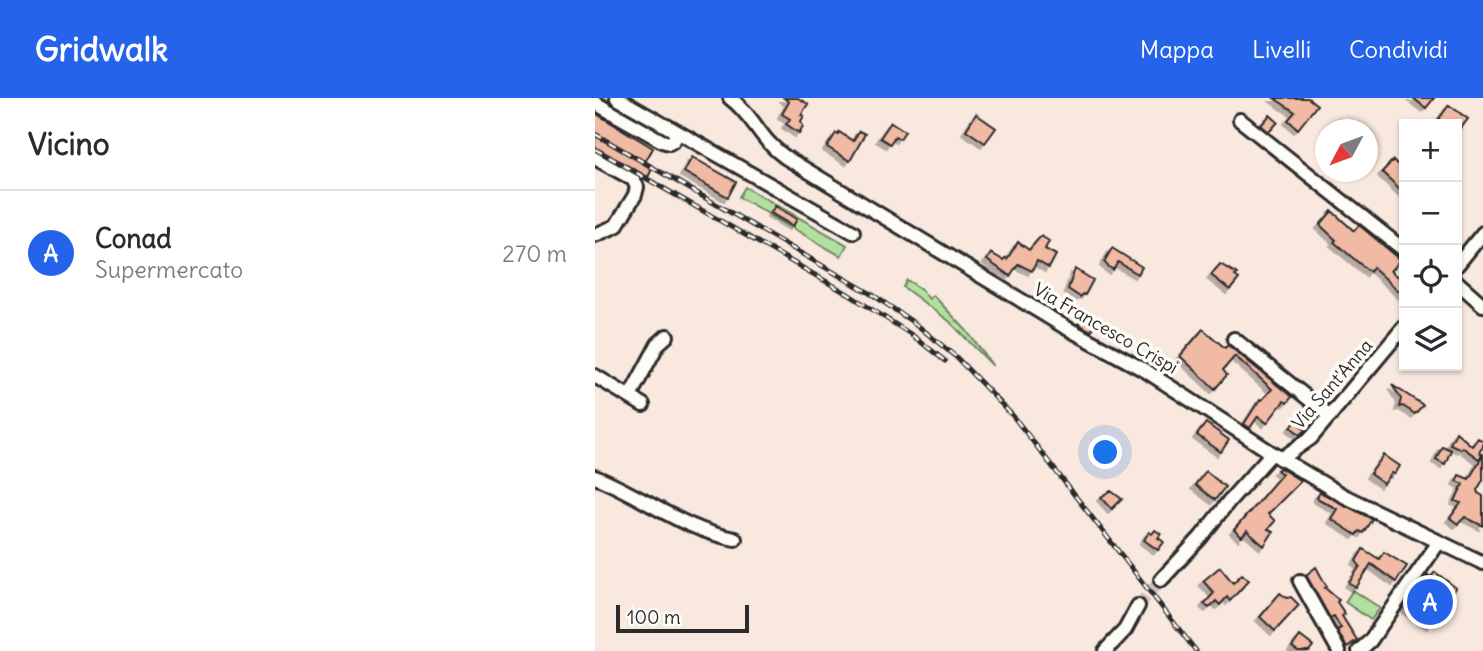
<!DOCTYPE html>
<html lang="it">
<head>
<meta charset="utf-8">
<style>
  body { margin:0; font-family:Delius,sans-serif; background:#f7f7f7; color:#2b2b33 }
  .controls { position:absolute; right:21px; top:21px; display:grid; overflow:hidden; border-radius:0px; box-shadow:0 2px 5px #0004 }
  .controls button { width:63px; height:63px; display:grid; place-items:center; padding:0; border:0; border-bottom:2px solid #e1e1e2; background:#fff; color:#2b2b33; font:35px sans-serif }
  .compass { position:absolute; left:720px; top:21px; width:63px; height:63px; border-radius:50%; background:#fff; box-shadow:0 2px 5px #0004; rotate:229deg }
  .scale { position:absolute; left:21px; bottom:18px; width:133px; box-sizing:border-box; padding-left:7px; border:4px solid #2b2b2b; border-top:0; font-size:19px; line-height:24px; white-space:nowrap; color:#2b2b2b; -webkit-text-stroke:5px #fdfcf7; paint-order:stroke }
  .you { position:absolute; left:511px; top:355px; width:24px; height:24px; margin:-18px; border:5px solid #fff; border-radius:50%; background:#1a73e8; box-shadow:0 0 0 10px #1a73e833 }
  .badge { display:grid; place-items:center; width:46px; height:46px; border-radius:50%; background:#2563eb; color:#fff; font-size:23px; font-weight:700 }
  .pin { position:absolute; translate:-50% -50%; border:4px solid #fff; box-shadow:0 2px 7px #0006 }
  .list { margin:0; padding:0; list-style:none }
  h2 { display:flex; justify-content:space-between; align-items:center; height:91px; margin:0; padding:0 28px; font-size:30px }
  h2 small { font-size:23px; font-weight:400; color:#7c7c81 }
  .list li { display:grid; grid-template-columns:46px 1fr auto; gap:21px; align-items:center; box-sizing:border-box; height:126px; padding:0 28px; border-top:2px solid #e1e1e2 }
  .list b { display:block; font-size:26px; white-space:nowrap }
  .list p { margin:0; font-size:23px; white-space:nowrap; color:#7c7c81 }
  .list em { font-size:23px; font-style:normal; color:#7c7c81 }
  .icon { flex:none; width:38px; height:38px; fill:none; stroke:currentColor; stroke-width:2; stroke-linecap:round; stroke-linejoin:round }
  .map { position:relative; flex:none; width:888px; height:553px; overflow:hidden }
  header { display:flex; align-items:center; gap:42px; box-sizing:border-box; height:98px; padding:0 35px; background:#2563eb; color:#fff }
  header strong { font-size:33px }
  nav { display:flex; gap:38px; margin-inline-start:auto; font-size:24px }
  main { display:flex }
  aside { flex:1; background:#fff }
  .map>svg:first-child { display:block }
  .grass { fill:#b1e09f; stroke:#6e8665; stroke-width:2 }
  .building { fill:#f1baa5; stroke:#2b2b2b; stroke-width:2; filter:url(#shadow) }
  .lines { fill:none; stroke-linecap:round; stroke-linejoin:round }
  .minor-tunnel { stroke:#d0c2ba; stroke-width:12; stroke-dasharray:12 6; stroke-linecap:butt }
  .minor-casing { stroke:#2b2b2b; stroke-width:18 }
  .minor { stroke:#fdfcf7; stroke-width:12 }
  .rail-casing { stroke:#2b2b2b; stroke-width:5 }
  .rail { stroke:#fdfcf7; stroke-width:2.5; stroke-dasharray:8; stroke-linecap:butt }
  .labels { text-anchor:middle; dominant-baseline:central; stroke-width:7; stroke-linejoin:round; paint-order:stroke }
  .street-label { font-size:18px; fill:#2b2b2b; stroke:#fdfcf7 }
</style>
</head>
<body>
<header>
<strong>Gridwalk</strong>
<nav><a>Mappa</a><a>Livelli</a><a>Condividi</a></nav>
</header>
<main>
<aside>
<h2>Vicino<small></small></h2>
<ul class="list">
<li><span class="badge">A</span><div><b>Conad</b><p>Supermercato</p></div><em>270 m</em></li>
</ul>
</aside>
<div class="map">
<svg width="888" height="553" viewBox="0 0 888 553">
  <defs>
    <filter id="shadow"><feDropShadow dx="-4" dy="4" stdDeviation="0" flood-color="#0004"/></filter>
  </defs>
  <rect width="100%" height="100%" fill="#f9e8de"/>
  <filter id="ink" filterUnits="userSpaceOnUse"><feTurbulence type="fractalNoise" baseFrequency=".0143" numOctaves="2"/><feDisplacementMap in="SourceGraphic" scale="14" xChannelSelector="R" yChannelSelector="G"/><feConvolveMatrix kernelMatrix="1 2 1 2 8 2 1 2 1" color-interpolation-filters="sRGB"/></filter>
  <g filter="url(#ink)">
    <path class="grass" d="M0,0h11l60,34 2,5 -2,1z
      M150,89l102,58 -6,11 -102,-59z
      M312,182l14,9 8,10 4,-4 33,35 27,36 -44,-45 -46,-34z
      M758,492l27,18 -9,12 -26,-18z"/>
    <path class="building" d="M189,0h14l10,6 -7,11 3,1 -3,5 2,5 -4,7 -13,-9 4,-5 -8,-5 7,-12z
      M679,0h34l9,7 -19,24 -10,-9 7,-8z
      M818,0h21l-8,10z
      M854,7l19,14 -11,14v-9h-13l-6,-4z
      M0,15l58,35 -9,16 8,5 -4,8 -53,-30z
      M381,16l20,14 -11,15 -19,-13z
      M675,17l8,7 -9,10 -8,-7z
      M745,22l12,10h-20z
      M296,24l14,9 -5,8 -5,-3 -5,8 -10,-6z
      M264,33l6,3 -15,27 -23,-14 9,-14 2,1 1,-2 14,9z
      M97,59l44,25 -8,15 -44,-25z
      M798,62l11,11v22l-22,-21z
      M180,108l22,13 -4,7 -22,-13z
      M737,113l22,20 5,-6 42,35 -10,11 13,10v15l-31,-29 -3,5 -10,-8 -26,-22 2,-2 -16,-15z
      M446,138l8,5 -4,8 11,6 -7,13 -12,-7 -5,10 -14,-7 -8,12 -23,-16 4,-7 12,7 2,-2 2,1 11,-17 11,8z
      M517,150l30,19 -4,7 -20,-12 -5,8 -5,-4 -4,-4z
      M625,166l17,10 -2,2 4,3 -9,11 -19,-15z
      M480,171l18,11 -8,15 -2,-1 -3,3 -12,-8z
      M488,221l11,7 -3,5 -13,-7z
      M608,231l22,19 3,-3 64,52 -5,6 -3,-2 -17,22 -9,-7 -8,12 -6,-4 16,-25 2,1 10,-11 -37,-33 -12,14 4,5 -12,14 -35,-33z
      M797,287l31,20 -8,9 -12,-8 -4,1 2,-8z
      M701,323l10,9 -6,5 -9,-8z
      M611,325l23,17 -8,12 -24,-17z
      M861,334l16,14 6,-8 5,3v6l-4,5 3,3 -3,4 -17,-12 -1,2 -11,-5z
      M847,348l9,4 -6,14 -9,-5z
      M789,357l16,11 -5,8 -3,-1 -8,11 -14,-10z
      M888,357v25l-6,10 1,3 5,3v30l-18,-9 -7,7 -8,-6 11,-15 -6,-2 8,-17 -7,-3 3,-6 10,4z
      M685,370l21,13 -33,33 7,7 -7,8 5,3 -9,14 -17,-15 -5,6 -8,-7 48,-56 -5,-4z
      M611,373l19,16 -10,13 -20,-15z
      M516,393l11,8 -10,10 -11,-12z
      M725,394l52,27 -9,14 -4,-2 -3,4 -25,-16 6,-10 -20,-11z
      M560,432l6,4 -3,4 6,4 -6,8 -14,-10 5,-8 3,2z
      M768,451l16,10 5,-7 23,14 -11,16 -25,-18 -15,24 -7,-5 11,-17 -4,-5z
      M625,469l13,16 9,-9 7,6 -19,21 -3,-4 -7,8 -4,-4 -7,7 -5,-4 10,-11 -11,-12z
      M721,469l11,20 -2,1 14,12 -2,2 8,12 -3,2 15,24 -10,7 -10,-17 4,-2 -7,-12 -4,2 -24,-43z
      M840,474l21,16 -20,32 -1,-1 -4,6 -25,-16 22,-34 3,2z
      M685,495l7,5 4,-1 8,8 -24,26 -15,-14z
      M705,538l13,10 -4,5h-11l-6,-4z"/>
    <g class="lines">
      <path class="minor-tunnel" d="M543,508l23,-26"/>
      <g class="minor-casing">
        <path id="minor" d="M135,0c25,19 29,41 55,59l280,170 81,44 126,82 70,42 141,68
          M0,5l67,38 7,2 5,-3 2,-4 -3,-6 -56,-32
          M645,22l164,130
          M72,28l186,106
          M0,60l38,21 4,8 -2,8 -19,31 -21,9
          M862,167l26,-32
          M862,184l26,23
          M639,241l96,77
          M0,278l48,29
          M35,298l28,-52 9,-8
          M686,361l30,-21 93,-111
          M0,379c48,19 88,53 140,62
          M566,482l40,-43 28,-36 43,-48
          M705,483l39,70
          M510,553l20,-21 13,-24
          M764,553l11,-10 69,-99"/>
      </g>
      <use href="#minor" class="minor"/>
      <g class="rail-casing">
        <path id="rail" d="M0,36l278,161 44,30 39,32 57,59 183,235
          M0,51l253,145 64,41 33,26"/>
      </g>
      <use href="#rail" class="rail"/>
    </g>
  </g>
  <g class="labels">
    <g class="street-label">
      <text transform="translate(511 230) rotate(30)">Via Francesco Crispi</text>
      <text transform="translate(737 286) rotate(-49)">Via Sant'Anna</text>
    </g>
  </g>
</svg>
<div class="controls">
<button>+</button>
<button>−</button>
<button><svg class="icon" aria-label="locate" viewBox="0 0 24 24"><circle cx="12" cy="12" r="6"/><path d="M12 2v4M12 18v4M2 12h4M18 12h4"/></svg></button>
<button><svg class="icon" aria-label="layers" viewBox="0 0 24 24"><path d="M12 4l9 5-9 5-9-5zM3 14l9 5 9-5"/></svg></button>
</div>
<svg class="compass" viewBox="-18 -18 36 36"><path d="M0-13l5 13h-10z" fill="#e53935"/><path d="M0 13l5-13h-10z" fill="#7c7c81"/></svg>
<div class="scale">100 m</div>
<div class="you"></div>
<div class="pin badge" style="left:835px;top:504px">A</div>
</div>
</main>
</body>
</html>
